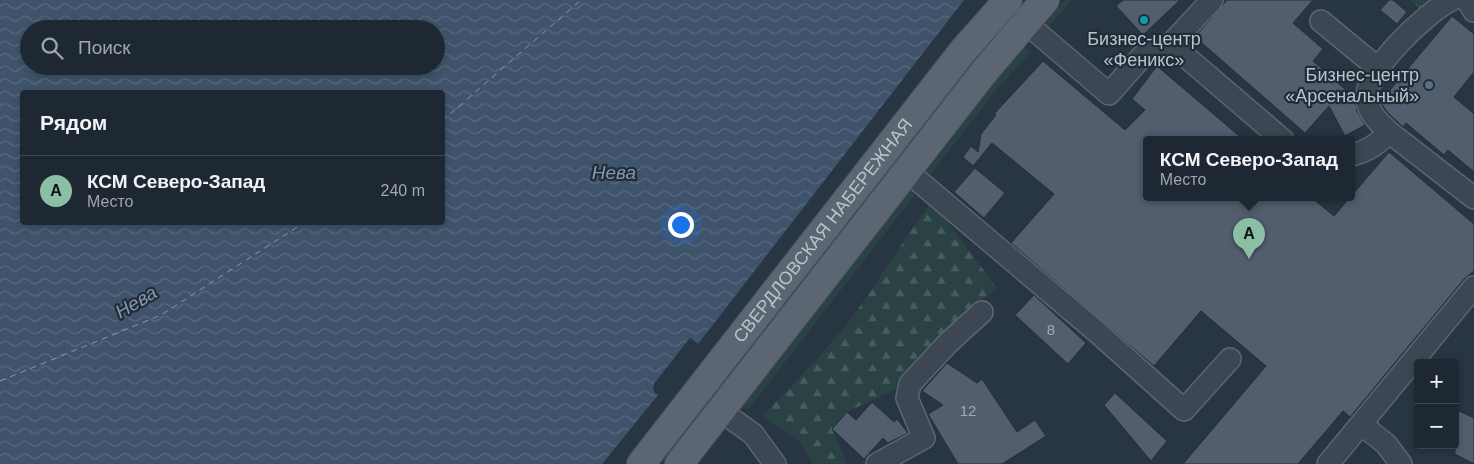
<!DOCTYPE html>
<html lang="ru">
<head>
<meta charset="utf-8">
<style>
  body { margin:0; font-family:Helvetica,sans-serif; background:#26303a; color:#f1f3f6 }
  .controls { position:absolute; right:15px; bottom:15px; display:grid; overflow:hidden; border-radius:5px; box-shadow:0 2px 8px #0003 }
  .controls button { width:45px; height:45px; display:grid; place-items:center; padding:0; border:0; border-bottom:1px solid #3c444d; background:#1e2832; color:#f1f3f6; font:25px sans-serif }
  .you { position:absolute; left:680px; top:224px; width:18px; height:18px; margin:-12px; border:4px solid #fff; border-radius:50%; background:#1a73e8; box-shadow:0 0 0 8px #1a73e833 }
  .badge { display:grid; place-items:center; width:32px; height:32px; border-radius:50%; background:#8abfa5; color:#111; font-size:16px; font-weight:700 }
  .pin { position:absolute; translate:-50% -41px; filter:drop-shadow(0 1px 2px #0008) }
  .pin::after { content:''; position:absolute; top:26px; width:18px; height:15px; background:inherit; clip-path:polygon(0 0,100% 0,50% 100%) }
  .popup { position:absolute; left:1143px; top:136px; width:212px; height:65px; box-sizing:border-box; display:grid; place-content:center; border-radius:5px; background:#1e2832; filter:drop-shadow(0 1px 4px #0005); font-size:16px; white-space:nowrap; color:#a1a6ac }
  .popup b { font-size:19px; color:#f1f3f6 }
  .popup::after { content:''; position:absolute; left:50%; top:100%; margin-left:-10px; border:10px solid transparent; border-top-color:#1e2832 }
  .list { margin:0; padding:0; list-style:none }
  h2 { display:flex; justify-content:space-between; align-items:center; height:65px; margin:0; padding:0 20px; font-size:21px }
  h2 small { font-size:16px; font-weight:400; color:#a1a6ac }
  .list li { display:grid; grid-template-columns:32px 1fr auto; gap:15px; align-items:center; box-sizing:border-box; height:70px; padding:0 20px; border-top:1px solid #3c444d }
  .list b { display:block; font-size:19px; white-space:nowrap }
  .list p { margin:0; font-size:16px; white-space:nowrap; color:#a1a6ac }
  .list em { font-size:16px; font-style:normal; color:#a1a6ac }
  .icon { flex:none; width:28px; height:28px; fill:none; stroke:currentColor; stroke-width:2; stroke-linecap:round; stroke-linejoin:round }
  .map { position:relative; flex:none; width:1474px; height:464px; overflow:hidden }
  .search { position:absolute; background:#1e2832; box-shadow:0 2px 8px #0003; left:20px; top:20px; width:425px; height:55px; display:flex; align-items:center; gap:12px; box-sizing:border-box; padding:0 18px; border-radius:28px; color:#a1a6ac; font-size:19px }
  .panel { position:absolute; background:#1e2832; box-shadow:0 2px 8px #0003; left:20px; top:90px; width:425px; height:135px; border-radius:5px }
  .map>svg:first-child { display:block }
  .grass { fill:#2a4244 }
  .forest { fill:url(#forest-firs) }
  .park { fill:url(#park-tufts) }
  .water { fill:url(#water-waves); fill-rule:evenodd }
  .pier { fill:#283543 }
  .lines { fill:none; stroke-linecap:round; stroke-linejoin:round }
  .ferry { stroke:#8398b2; stroke-width:1; stroke-dasharray:6 5; stroke-linecap:butt }
  .building { fill:#525e6e; stroke:#232e3a }
  .minor-casing { stroke:#5b6570; stroke-width:24 }
  .major-casing { stroke:#46505c; stroke-width:30 }
  .minor { stroke:#3d4753; stroke-width:21 }
  .major { stroke:#5b6672; stroke-width:28 }
  .culture-dot { fill:#0f9aa8; stroke:#212c38; stroke-width:2 }
  .service-dot { fill:#5c6f8a; stroke:#212c38; stroke-width:2 }
  .labels { text-anchor:middle; dominant-baseline:central; stroke-width:4.5; stroke-linejoin:round; paint-order:stroke }
  .number-label { font-size:15px; fill:#a0a9b4 }
  .poi-label { font-size:18px; fill:#bac2cc; stroke:#212c38 }
  .street-label { font-size:18px; fill:#bac2cc; stroke:#212c38 }
  .water-label { font-size:19px; font-style:italic; fill:#8398b2; stroke:#212c38 }
</style>
</head>
<body>
<div class="map">
<svg width="1474" height="464" viewBox="0 0 1474 464">
  <defs>
    <pattern id="forest-firs" width="22" height="20" patternUnits="userSpaceOnUse" patternTransform="scale(1.25)"><rect width="22" height="20" fill="#2a4244"/><path d="M5 1l3.5 6h-7zM16 11l3.5 6h-7z" fill="#475c5e"/></pattern>
    <pattern id="park-tufts" width="24" height="20" patternUnits="userSpaceOnUse" patternTransform="scale(1.25)"><rect width="24" height="20" fill="#2a4244"/><path d="M3 7l-1-3M5 7V3M7 7l1-3M15 17l-1-3M17 17v-4M19 17l1-3" fill="none" stroke="#475c5e"/></pattern>
    <pattern id="water-waves" width="16" height="10" patternUnits="userSpaceOnUse" patternTransform="scale(1.25)"><rect width="16" height="10" fill="#3f536b"/><path d="M0 5q4-4 8 0t8 0" fill="none" stroke="#596a7f"/></pattern>
  </defs>
  <rect width="100%" height="100%" fill="#283543"/>
  <path class="grass" d="M1065,0h7l-24,28 -4,-3z
    M1023,45l8,7 -34,37 -65,84h-7z
    M909,190l6,5 -167,215 -6,-5z"/>
  <path class="forest" d="M930,204l9,7 58,77 -27,21 -67,77 -56,26 -15,17 15,35h-34l-14,-23 -28,-18 -8,-8c26,-28 55,-55 79,-85 32,-40 57,-85 88,-126z"/>
  <path class="park" d="M1410,0h21l-11,9z"/>
  <path class="water" d="M0,0h964l-266,344 -8,-6 -36,46v8l4,3 -56,69h-602zM29,29h407v37h-407zM22,92h420v130h-420z"/>
  <path class="pier" d="M690,338l8,6 -1,2 -7,-4 -16,20 -18,23v6l3,2 -1,2 -5,-7 1,-4z"/>
  <g class="lines">
    <path class="ferry" d="M442,121l139,-121
      M0,381l161,-66 144,-93"/>
  </g>
  <path class="building" d="M1123,0h57l-37,35 -27,-29z
    M1227,0h86l-20,23 30,26 -10,12 42,37 2,13 8,14 -20,11 -16,-30 -24,27 -110,-96z
    M1389,0h4l14,12 -10,12 -17,-14z
    M1452,16l22,18v38l-20,25 20,17v58l-26,-22 -4,5 -38,-32 -3,4 -15,-14 -8,-11z
    M1043,61l82,69 20,-20 -13,-11 25,-33 87,74h-98v58h166l22,18 55,-64 85,72v47l-10,8 -114,138 -7,-6 -45,53h-115l83,-98 -65,-55 -47,55 -143,-123 43,-49 -62,-51 -19,23 -10,-9 8,-11 7,6 3,-18 15,-19 -2,-1z
    M975,168l30,25 -21,25 -30,-26z
    M1034,295l52,48 -18,21 -53,-49z
    M947,363l30,20 5,-4 35,53 18,-12 11,16 -44,28h-44l-30,-50 15,-9 -21,-14z
    M1115,393l52,48 -16,20 -47,-56z
    M872,402l22,20 3,-3 11,14 -20,10 -5,-5 -19,21 -32,-30 15,-17 9,8z
    M1455,409l19,9v46l-19,-10z"/>
  <g class="lines">
    <g class="minor-casing">
      <path id="minor" d="M1467,0l7,11
        M1321,21l58,48
        M1026,23l83,71 37,-42 25,-8 41,-44
        M1171,44l112,96
        M1389,132c-10,-10 -19,-17 -22,-31 -6,-28 60,-89 84,-101
        M1352,155c16,-4 26,-11 37,-23l85,66
        M908,172l189,160 87,78 46,-51
        M721,411l32,23 22,30
        M1361,424l25,20 15,20
        M877,464l47,-26 -17,-40 3,-14 39,-42 33,-30
        M1328,464l146,-177"/>
    </g>
    <g class="major-casing">
      <g id="major">
        <path id="s1" d="M641,464l321,-412 46,-52"/>
        <path d="M679,464l305,-392 61,-72"/>
      </g>
    </g>
    <use href="#minor" class="minor"/>
    <use href="#major" class="major"/>
  </g>
  <circle class="culture-dot" cx="1144" cy="20" r="5"/>
  <circle class="service-dot" cx="1429" cy="85" r="5"/>
  <g class="labels">
    <g class="number-label">
      <text x="1051" y="329">8</text>
      <text x="968" y="410">12</text>
    </g>
    <g class="poi-label">
      <text x="1144" y="39">Бизнес-центр<tspan x="1144" dy="21">«Феникс»</tspan></text>
      <text x="1419" y="75" text-anchor="end">Бизнес-центр<tspan x="1419" dy="21">«Арсенальный»</tspan></text>
    </g>
    <g class="street-label">
      <text stroke="none"><textPath href="#s1" startOffset="296">СВЕРДЛОВСКАЯ НАБЕРЕЖНАЯ</textPath></text>
    </g>
    <g class="water-label">
      <text x="614" y="172">Нева</text>
      <text transform="translate(136 302) rotate(-31)">Нева</text>
    </g>
  </g>
</svg>
<div class="controls">
<button>+</button>
<button>−</button>
</div>
<div class="you"></div>
<div class="pin badge" style="left:1249px;top:259px">A</div>
<div class="popup"><b>КСМ Северо-Запад</b>Место</div>
<div class="search"><svg class="icon" aria-label="search" viewBox="0 0 24 24"><circle cx="10" cy="10" r="6"/><path d="M15 15l6 6"/></svg>Поиск</div>
<section class="panel">
<h2>Рядом<small></small></h2>
<ul class="list">
<li><span class="badge">A</span><div><b>КСМ Северо-Запад</b><p>Место</p></div><em>240 m</em></li>
</ul>
</section>
</div>
</body>
</html>
